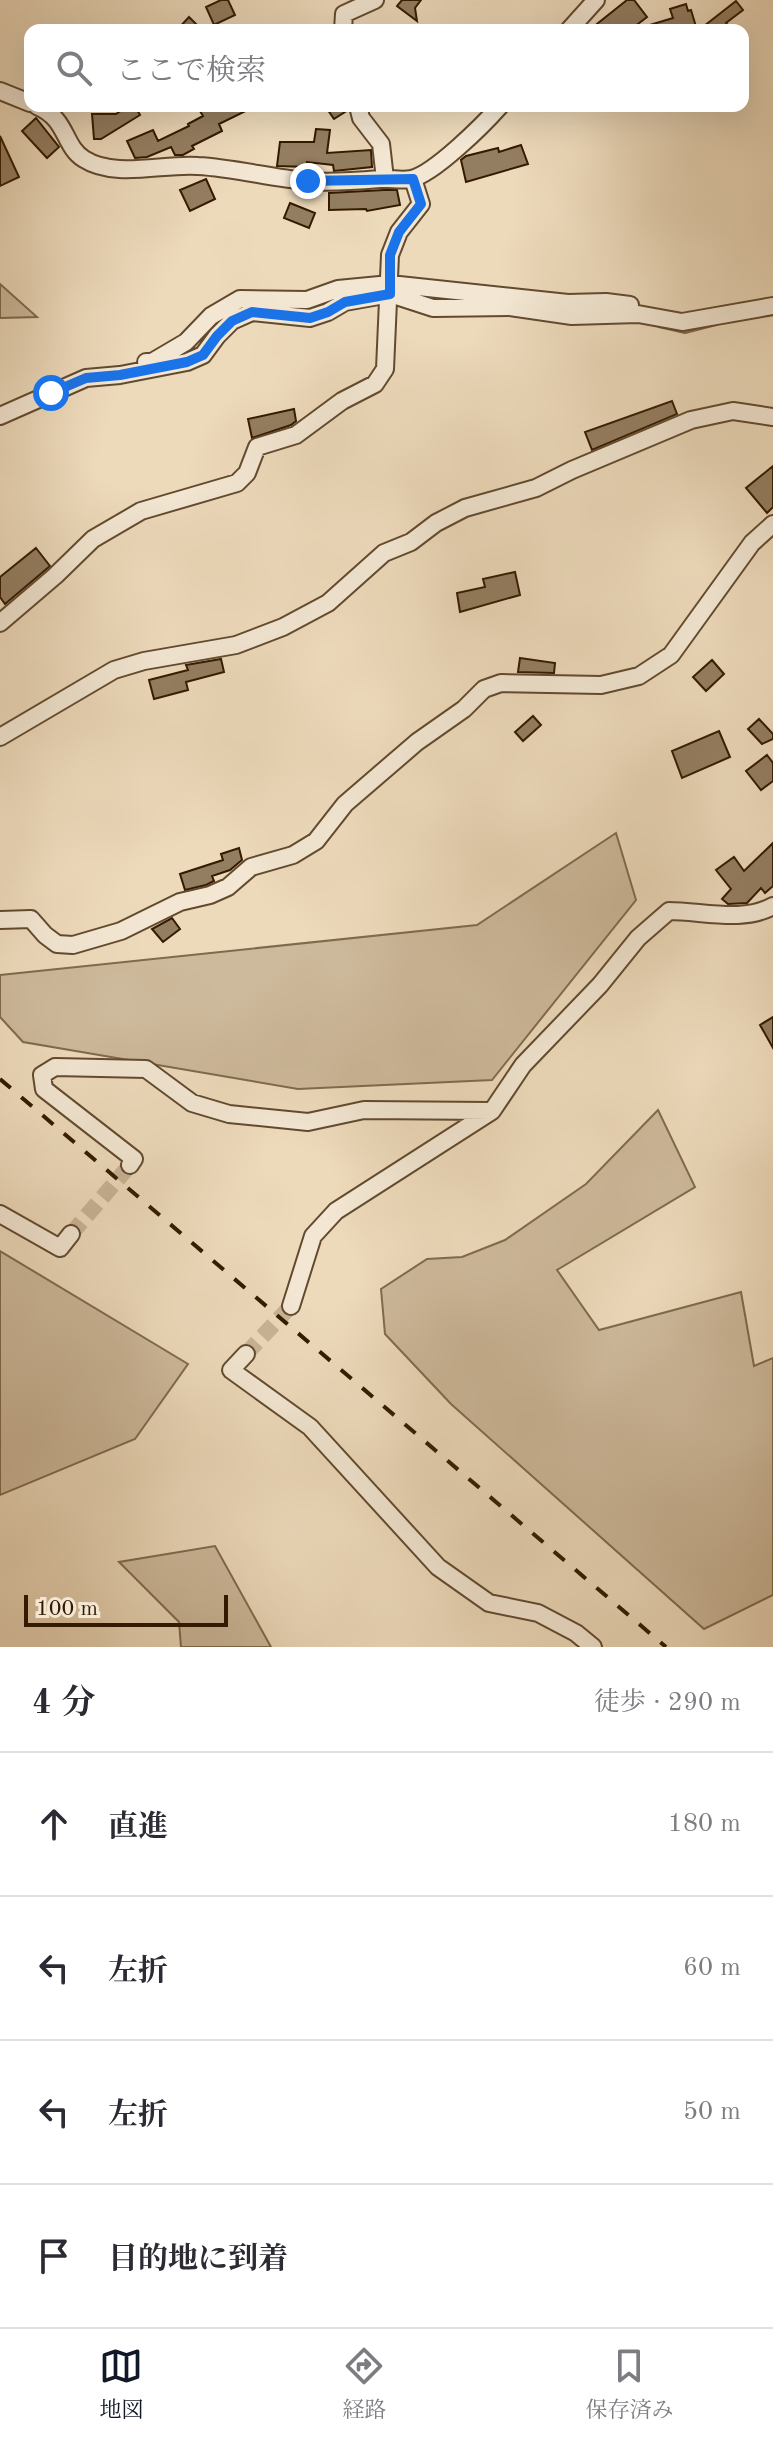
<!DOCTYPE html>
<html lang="ja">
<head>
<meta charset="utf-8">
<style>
  body { margin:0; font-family:"Old Standard TT","Noto Serif JP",serif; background:#f7f7f7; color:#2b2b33 }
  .scale { position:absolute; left:24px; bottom:20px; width:204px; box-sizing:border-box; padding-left:8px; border:4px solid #331a00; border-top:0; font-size:22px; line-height:28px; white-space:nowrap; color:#331a00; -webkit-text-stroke:6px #f3e7d3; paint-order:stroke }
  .stop { position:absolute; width:24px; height:24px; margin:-18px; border:6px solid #1a73e8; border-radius:50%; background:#fff }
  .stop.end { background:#1a73e8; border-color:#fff; box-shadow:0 2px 8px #0008 }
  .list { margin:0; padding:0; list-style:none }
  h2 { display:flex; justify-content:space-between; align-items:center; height:104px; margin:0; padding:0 32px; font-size:34px }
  h2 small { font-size:26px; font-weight:400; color:#7c7c81 }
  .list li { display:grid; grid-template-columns:52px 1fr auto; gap:24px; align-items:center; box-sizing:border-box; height:144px; padding:0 32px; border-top:2px solid #e1e1e2 }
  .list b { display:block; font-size:30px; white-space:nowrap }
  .list em { font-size:26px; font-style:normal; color:#7c7c81 }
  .icon { flex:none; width:44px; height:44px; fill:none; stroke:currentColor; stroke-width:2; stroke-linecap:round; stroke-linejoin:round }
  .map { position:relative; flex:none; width:773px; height:1647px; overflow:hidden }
  .search { position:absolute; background:#fff; box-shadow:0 8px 32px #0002; left:24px; right:24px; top:24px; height:88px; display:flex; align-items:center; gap:20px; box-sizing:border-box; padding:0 28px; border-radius:16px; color:#7c7c81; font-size:30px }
  .sheet { height:680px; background:#fff }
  nav { display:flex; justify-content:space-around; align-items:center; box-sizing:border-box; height:112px; border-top:2px solid #e1e1e2; background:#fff; font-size:22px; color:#7c7c81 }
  nav a { display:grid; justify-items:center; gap:4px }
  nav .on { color:#111827 }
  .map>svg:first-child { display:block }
  .green { fill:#cdb99b; stroke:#806a4e; stroke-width:2 }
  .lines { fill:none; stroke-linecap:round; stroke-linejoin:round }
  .stream { stroke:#7d664a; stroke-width:4 }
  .building { fill:#947e61; stroke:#331a00; stroke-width:2 }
  .minor-tunnel { stroke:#c8b496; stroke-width:16; stroke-dasharray:16 8; stroke-linecap:butt }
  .minor-casing { stroke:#624a2f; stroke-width:20 }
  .minor { stroke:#f3e7d3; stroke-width:16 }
  .rail { stroke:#331a00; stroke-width:4; stroke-dasharray:14 14; stroke-linecap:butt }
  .route { stroke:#1a73e8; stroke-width:10 }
</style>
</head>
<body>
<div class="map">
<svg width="773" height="1647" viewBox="0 0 773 1647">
  <rect width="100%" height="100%" fill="#eddabb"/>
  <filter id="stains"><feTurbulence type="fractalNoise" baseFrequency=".0025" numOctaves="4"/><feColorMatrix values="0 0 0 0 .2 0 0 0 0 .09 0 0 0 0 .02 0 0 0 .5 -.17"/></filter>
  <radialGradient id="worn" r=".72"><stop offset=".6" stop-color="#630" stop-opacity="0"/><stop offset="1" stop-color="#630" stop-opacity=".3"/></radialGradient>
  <path class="green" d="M0,284l37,33 -37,1z
    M616,833l20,67 -144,180 -194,9 -275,-47 -23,-25v-42l477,-50z
    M658,1110l37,77 -138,83 42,60 142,-38 13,74 19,-8v237l-69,34 -253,-225 -66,-70 -4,-45 46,-30 35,-2 43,-17 81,-56z
    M0,1251l188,113 -53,75 -135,56z
    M215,1546l56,101h-90l-2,-25 -60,-60z"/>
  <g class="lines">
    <path class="stream" d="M659,326l26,6 31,-8"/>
  </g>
  <path class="building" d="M221,0h7l7,15 -21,10 -8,-18z
    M402,0h19l-6,8 2,13 -20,-15z
    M627,0h7l13,17 -17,13h-28l-5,-6z
    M736,1l7,9 -17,13 6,7h-33z
    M686,4l2,7 3,-1 6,20h-16l-1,-3 -10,3h-27v-3l30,-9 -3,-9z
    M189,17l13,13h-25z
    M128,106h7l5,9 -39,24h-7l-2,-25h24z
    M197,106h59l-37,18 3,7 -30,15 2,3 -11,6h-8l-4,-8 -24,10 -12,1 -8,-17 26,-11 5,11 31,-15 -1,-2 15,-8z
    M325,106h22l1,4 -14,9z
    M36,118l23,29 -12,11 -25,-27z
    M316,129l14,1 -3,23 44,-3 1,17 -38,4 -1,-6 -26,-3v5l-30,-1 3,-24h34z
    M0,136l19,41 -19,9z
    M521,145l7,19 -62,18 -5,-22 5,-4 32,-8 1,4z
    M206,179l9,20 -25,12 -10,-21z
    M384,190h13l3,15 -33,6 -1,-2 -37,1v-17z
    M290,203l25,10 -6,15 -25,-10z
    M672,401l5,13 -85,36 -7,-18z
    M294,409l2,12 -5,4 -39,13 -4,-19z
    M773,466v41l-6,6 -21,-25z
    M36,548l14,18 -45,38 -5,-7v-20z
    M515,572l5,23 -60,17 -3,-19 28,-6 -2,-8z
    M520,658l35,5 -1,10 -36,-1z
    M221,659l3,13 -38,10 2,8 -34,9 -5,-19 39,-10 -2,-5z
    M712,660l12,14 -18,17 -13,-14z
    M533,716l8,9 -18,16 -8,-9z
    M759,719l14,15v5l-11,5 -14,-15z
    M719,731l11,26 -48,21 -10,-27z
    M767,755l6,8v18l-12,9 -15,-19z
    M773,843v43l-8,7 -4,-5 -14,15 -19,1 -6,-5 9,-10 -15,-19 18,-13 10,14z
    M239,848l3,12 -12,10 -18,6 2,5 -8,4 -21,5 -5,-16 43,-14 -2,-6z
    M172,918l8,11 -17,13 -11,-13z
    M773,1017v31l-13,-23z"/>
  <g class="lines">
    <path class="minor-tunnel" d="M71,1234l59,-69
      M246,1354l45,-48"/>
    <g class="minor-casing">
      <path id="minor" d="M343,30l1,-16 31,-14
        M569,30l27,-30
        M0,91l30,12
        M37,106c31,13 26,40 47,53 31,20 80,4 114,7 37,2 73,12 109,15 25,2 49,0 73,-2 10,-1 21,2 31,0 23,-5 73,-55 89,-73
        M358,106l3,12 20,26 4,35
        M146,362h6l34,-20 25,-26 29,-17 67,1 31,-11 52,-5 178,19 38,-1 24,3
        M0,416l86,-38 34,-3 67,-13 16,-7 14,-19 15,-15 20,-9 58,6 18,-6 17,-10 45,-8 43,14 77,-1 62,9 66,-2 44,8 91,-16
        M0,623l55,-47 38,-37 48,-28 96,-28 10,-10 10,-26 39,-12 46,-34 33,-17 10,-15 5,-114 9,-23 22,-28 -8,-25
        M0,737l114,-67 30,-9 92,-16 47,-18 45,-24 56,-50 27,-11 25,-19 29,-15 71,-20 36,-18 119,-50 42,-9 40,6
        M0,920l31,-1 14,16 12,9 16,1 48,-14 59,-29 30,-7 18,-8 23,-20 42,-12 23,-14 29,-37 72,-62 47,-33 20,-20 17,-6 100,2 38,-9 32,-21 81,-112 21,-19
        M130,1165l4,-6 -90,-70 -2,-14 13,-8 91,2 46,34 37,11 79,8 56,-12 126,1
        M0,1214l60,34 11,-14
        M291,1306l22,-70 23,-25 156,-100 31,-46 77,-80 38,-47 31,-27c33,0 74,12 104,-5
        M246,1354l-15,16 79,57 128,140 51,36 49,10 38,20 17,14"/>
    </g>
    <use href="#minor" class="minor"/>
    <path class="rail" d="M0,1079l666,568"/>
  </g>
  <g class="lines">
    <path class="route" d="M51,393l35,-15 34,-3 67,-13 16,-7 14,-19 15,-15 20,-9 58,6 18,-6 17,-10 45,-8v-39l9,-23 22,-28 -8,-25 -105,2"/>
  </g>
  <rect width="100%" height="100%" filter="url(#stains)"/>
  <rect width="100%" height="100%" fill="url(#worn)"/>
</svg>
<div class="scale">100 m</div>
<div class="stop" style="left:51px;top:393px"></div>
<div class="stop end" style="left:308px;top:181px"></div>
<div class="search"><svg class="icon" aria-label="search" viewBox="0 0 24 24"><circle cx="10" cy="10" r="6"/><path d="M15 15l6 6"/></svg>ここで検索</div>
</div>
<section class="sheet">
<h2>4 分<small>徒歩 · 290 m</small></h2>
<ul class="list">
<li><svg class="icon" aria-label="ahead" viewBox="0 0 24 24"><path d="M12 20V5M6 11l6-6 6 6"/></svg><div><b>直進</b></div><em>180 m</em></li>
<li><svg class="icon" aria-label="left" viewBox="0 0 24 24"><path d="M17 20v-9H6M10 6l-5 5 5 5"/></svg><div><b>左折</b></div><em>60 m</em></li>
<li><svg class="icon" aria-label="left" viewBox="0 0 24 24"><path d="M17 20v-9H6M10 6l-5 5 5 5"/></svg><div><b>左折</b></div><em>50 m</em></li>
<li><svg class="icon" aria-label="arrive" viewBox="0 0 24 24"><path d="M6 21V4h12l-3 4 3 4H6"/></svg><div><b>目的地に到着</b></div></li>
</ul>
</section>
<nav>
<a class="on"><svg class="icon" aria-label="map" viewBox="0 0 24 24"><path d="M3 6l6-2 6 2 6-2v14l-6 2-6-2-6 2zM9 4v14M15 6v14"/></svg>地図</a>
<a><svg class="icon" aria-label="directions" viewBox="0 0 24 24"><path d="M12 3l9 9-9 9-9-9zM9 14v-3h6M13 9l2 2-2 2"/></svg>経路</a>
<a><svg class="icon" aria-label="saved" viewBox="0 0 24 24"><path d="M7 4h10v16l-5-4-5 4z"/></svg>保存済み</a>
</nav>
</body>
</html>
